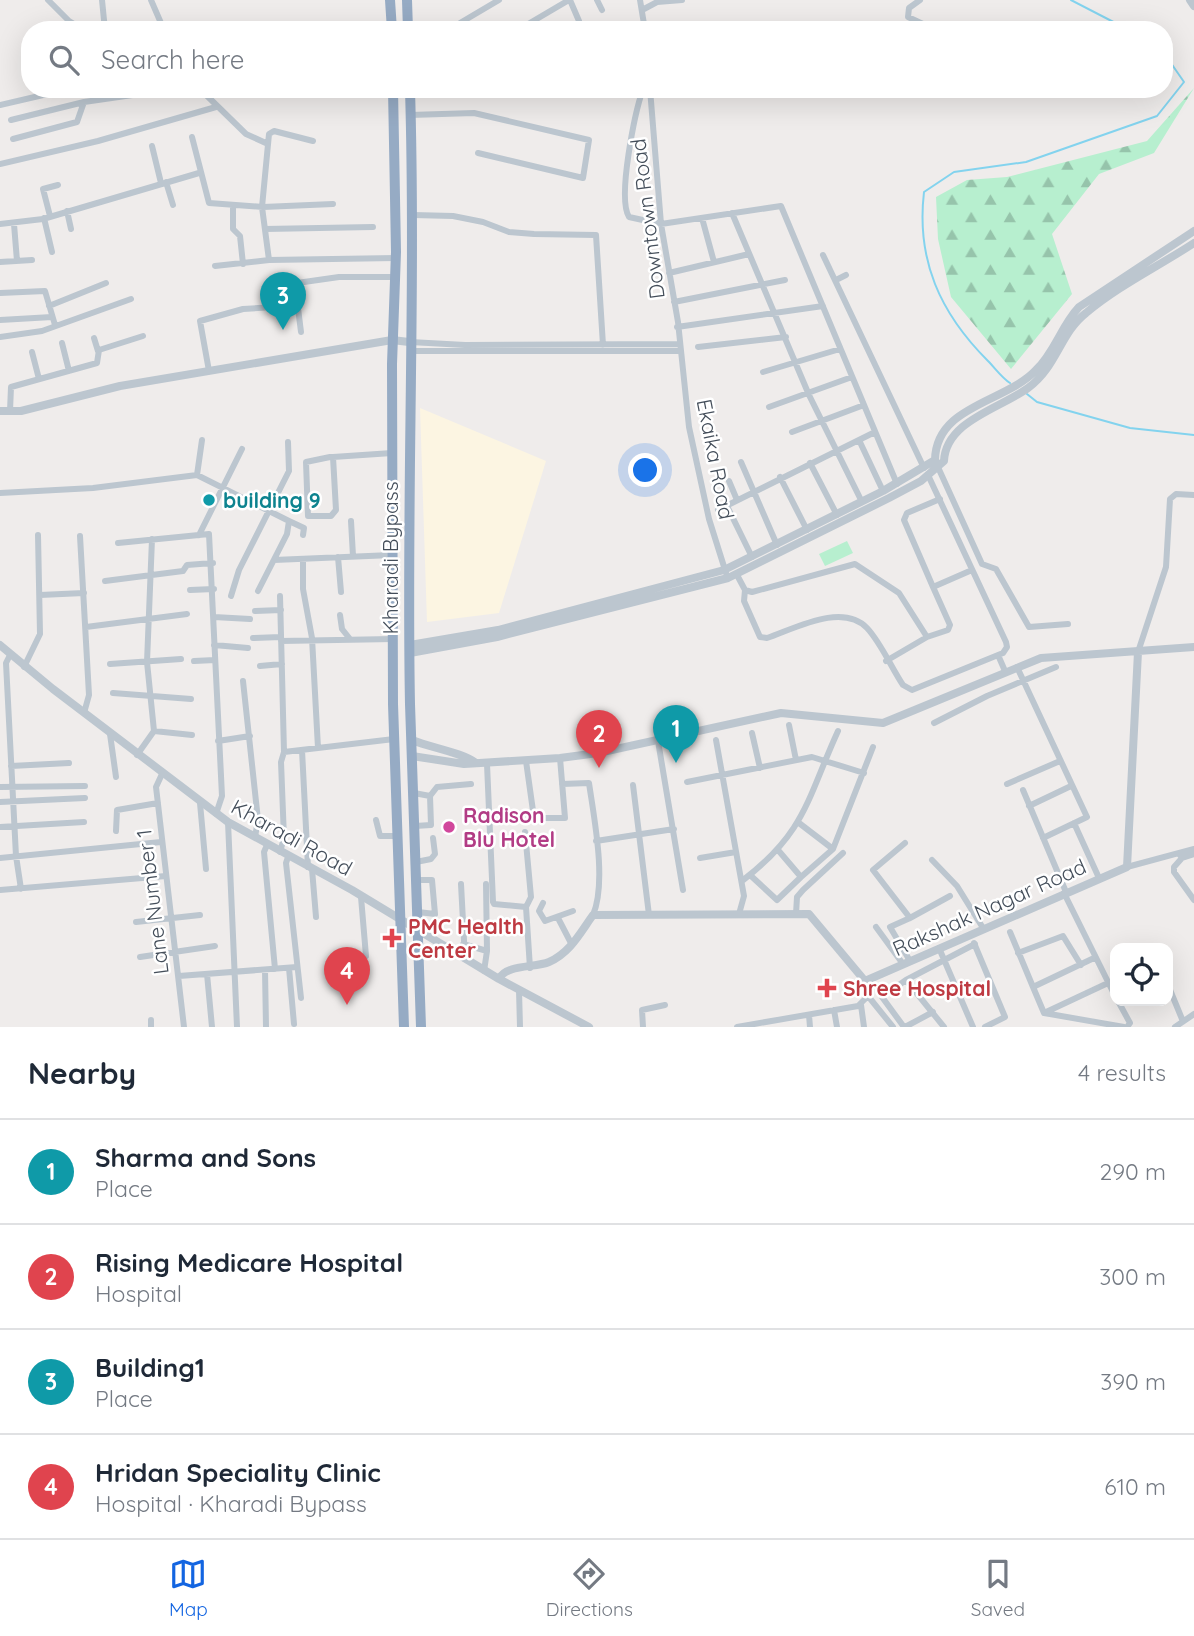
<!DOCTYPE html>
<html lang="en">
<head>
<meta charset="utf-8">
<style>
  body { margin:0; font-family:Quicksand,sans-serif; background:#f2f2f3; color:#1f2937 }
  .controls { position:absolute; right:21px; bottom:21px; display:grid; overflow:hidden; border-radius:14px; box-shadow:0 7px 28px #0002 }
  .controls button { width:63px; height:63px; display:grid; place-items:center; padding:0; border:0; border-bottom:2px solid #e0e1e3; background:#fff; color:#1f2937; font:35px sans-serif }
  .you { position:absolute; left:646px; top:471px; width:24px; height:24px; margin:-18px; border:5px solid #fff; border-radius:50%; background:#1a73e8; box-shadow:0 0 0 10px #1a73e833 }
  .badge { display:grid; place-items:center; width:46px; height:46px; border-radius:50%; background:#1365e1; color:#fff; font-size:23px; font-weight:700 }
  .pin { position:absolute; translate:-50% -58px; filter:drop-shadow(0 2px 4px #0008) }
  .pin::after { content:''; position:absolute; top:37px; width:24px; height:21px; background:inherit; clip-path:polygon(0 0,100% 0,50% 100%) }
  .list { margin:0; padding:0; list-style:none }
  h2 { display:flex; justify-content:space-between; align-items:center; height:91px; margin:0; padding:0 28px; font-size:30px }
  h2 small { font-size:23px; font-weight:400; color:#747a83 }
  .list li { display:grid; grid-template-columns:46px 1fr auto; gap:21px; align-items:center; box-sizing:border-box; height:105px; padding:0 28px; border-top:2px solid #e0e1e3 }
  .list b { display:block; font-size:26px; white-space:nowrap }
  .list p { margin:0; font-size:23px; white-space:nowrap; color:#747a83 }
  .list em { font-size:23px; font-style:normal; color:#747a83 }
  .icon { flex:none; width:38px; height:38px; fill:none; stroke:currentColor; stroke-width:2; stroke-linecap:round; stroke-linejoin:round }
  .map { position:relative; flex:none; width:1194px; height:1027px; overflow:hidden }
  .search { position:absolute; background:#fff; box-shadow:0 7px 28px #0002; left:21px; right:21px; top:21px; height:77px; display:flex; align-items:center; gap:18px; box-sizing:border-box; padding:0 24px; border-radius:28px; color:#747a83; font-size:26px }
  .sheet { height:511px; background:#fff }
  nav { display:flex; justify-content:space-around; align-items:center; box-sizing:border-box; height:98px; border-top:2px solid #e0e1e3; background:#fff; font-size:19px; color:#747a83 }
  nav a { display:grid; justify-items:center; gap:4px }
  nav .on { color:#1365e1 }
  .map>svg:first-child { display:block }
  .commercial { fill:#fcf5e2 }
  .forest { fill:url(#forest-firs) }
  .pitch { fill:#b7efcf }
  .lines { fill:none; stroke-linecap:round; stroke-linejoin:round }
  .stream { stroke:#83d3ee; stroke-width:2 }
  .minor { stroke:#bcc6cf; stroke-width:6 }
  .tertiary { stroke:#bcc6cf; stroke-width:8 }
  .trunk { stroke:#96abc4; stroke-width:10 }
  .culture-dot { fill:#0f9aa8; stroke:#fff; stroke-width:2.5 }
  .hotel-dot { fill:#d1479c; stroke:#fff; stroke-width:2.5 }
  .health-dot { fill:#e0444e; stroke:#fff; stroke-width:2.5 }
  .labels { text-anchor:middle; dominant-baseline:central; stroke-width:5; stroke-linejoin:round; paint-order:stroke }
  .street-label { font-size:21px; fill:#444e5a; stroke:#fff }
  .culture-label { font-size:21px; font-weight:bold; fill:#0d838f; stroke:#fff; text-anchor:start }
  .hotel-label { font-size:21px; font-weight:bold; fill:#b23c85; stroke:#fff; text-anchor:start }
  .health-label { font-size:21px; font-weight:bold; fill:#be3a42; stroke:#fff; text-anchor:start }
</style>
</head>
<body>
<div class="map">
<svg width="1194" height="1027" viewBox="0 0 1194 1027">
  <defs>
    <pattern id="forest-firs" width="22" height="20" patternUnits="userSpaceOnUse" patternTransform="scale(1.75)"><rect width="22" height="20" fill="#b7efcf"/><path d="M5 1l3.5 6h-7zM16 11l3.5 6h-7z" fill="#96c4ab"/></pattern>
  </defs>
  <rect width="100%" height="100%" fill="#efeceb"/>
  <path class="commercial" d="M420,408l126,53 -47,152 -72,9z"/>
  <path class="forest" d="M1194,88l-40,65 -55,21 -47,60 20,60 -61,75 -60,-72 -13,-58 -2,-42 31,-17 40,-3 140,-36z"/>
  <path class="pitch" d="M847,541l6,12 -28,13 -6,-12z"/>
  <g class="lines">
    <path class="stream" d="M1071,0l58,30
      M1010,383c-8,-5 -15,-15 -22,-22 -48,-48 -72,-101 -64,-169l30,-20 72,-10 131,-46 27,-34 -20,-29
      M1027,394l10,8 93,26 64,7"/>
    <path class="minor" d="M48,0l21,21 15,9
      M102,0l3,30
      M151,0l13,30
      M570,0l9,21
      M597,0l5,10
      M640,0l5,30
      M920,0l-11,8 -1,9 15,7 3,6
      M644,9l13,-7 25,-2
      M460,23l39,-23
      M110,30l51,-6
      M518,30l51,-30
      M200,89l46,45 22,10
      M643,89c-8,23 -26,109 -14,128l32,7 120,-18 116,278
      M650,89l11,135 17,98 11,105 20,92 17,54
      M0,105l69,-16
      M410,115l64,-2 115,27 -6,38 -105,-25
      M11,120l73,-18
      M192,137l17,66 54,4 70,-3
      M13,139l64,-17 7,-20 90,-13
      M152,146l9,37
      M0,164l98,-23 118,-34
      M166,182l7,23
      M233,206v23l7,7 3,28
      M67,211l4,18
      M732,213l77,182 53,107
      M413,215l40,1 30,6 26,10 25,2 62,1 7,110
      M50,216l-7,-27 15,-4
      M44,218l8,34
      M702,218l12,44
      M0,224l43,-5 156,-46
      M14,224l3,37
      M265,229l108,-2
      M823,255l101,213
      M269,260l-7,-53 7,-73 5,-3 39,10
      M0,262l32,-2
      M215,266l54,-6 127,-2
      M669,273l80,-19
      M836,280l10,-5
      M276,286l63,-9h56
      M0,293l45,-2 10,34
      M674,302l111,-22
      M49,306l57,-23
      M0,320l52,-3
      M677,327l146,-21
      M0,337l42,-6 89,-32
      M94,338l4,13
      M410,342l55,3 213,-1
      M62,343l7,28
      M698,347l88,-10
      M411,351h268
      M32,352l7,27
      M209,371l-9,-50 43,-12 47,-3 8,2 3,24
      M763,372l77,-23
      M769,407l83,-30
      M10,411l1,-24 86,-24 2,-13 44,-14
      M792,432l72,-27
      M859,440l24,51
      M333,457l3,53 -5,6h-23l-2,-54 24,-5h3l59,-4
      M741,462l36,83
      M810,463l27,52
      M937,465l45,99 14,5 33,58 39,-3
      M197,475l5,-35
      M780,477l27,53
      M729,481l8,19
      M0,493l93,-5 104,-13 92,46 -2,13 -29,57
      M727,506l25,51
      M718,510l157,-78
      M289,521l15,7 -1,7
      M351,521l2,35
      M199,535l43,-86
      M80,536l9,159 -5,18
      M118,543l91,-9 13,262 -6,18
      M338,557l3,35
      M303,559v30l9,49 6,110
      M274,560l118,-5
      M737,575l8,15 7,2 103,-28 44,29 28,44 21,-7 2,-5 -17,-38 39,-17
      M105,581l78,-10 4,-6 26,-2
      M933,587l-29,-67 3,-7 33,-14
      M190,590l24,-1
      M745,590l-1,11 16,36 7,1c27,-9 75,-36 100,-10 14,15 24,39 36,57l9,5 91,-37 4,-6 -1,-5 -78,-167
      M40,595l44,-2
      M231,596l8,-26 50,-99 -1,-29
      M280,596l4,156 -3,10 3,76 -4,14
      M255,611l26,-1
      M340,615l2,14 8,10
      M214,617l36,2
      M86,627l101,-13
      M253,638l28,-1
      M281,641l112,-2
      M214,645l34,3
      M1138,652l28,-85 4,-68 6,-5 18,1
      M10,655l-4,8 10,193 5,33
      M998,655l7,16
      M194,661l21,-1
      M886,661l41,-24
      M110,664l71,-5
      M260,666l22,-2
      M24,667l16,-33 -2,-99
      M1017,667l70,150 -44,21
      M243,681l15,139 -3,17
      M113,693l78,6
      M934,723l53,-27 69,-29
      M789,725l7,35
      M154,731l38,4
      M752,733l8,35
      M110,734l6,43
      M716,740l28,156 -5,18
      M218,741l32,-5
      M658,741l25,149
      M302,750l6,117
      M284,752l110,-13
      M137,755l17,-24 -7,-69 5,-123
      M526,761l8,57h31l-5,-60
      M487,764l6,138 1,2 32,3 4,61
      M11,766l58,-3
      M162,774l-6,13 28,240
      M687,782l125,-25 52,16
      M562,784l27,-1c5,35 18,99 4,132
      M1007,784l53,-23
      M633,785l16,130
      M0,787l85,-1
      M1023,790l43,102
      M414,793l16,3 1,29 -16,1
      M430,796l7,-9 34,-3
      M0,802l85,-4
      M200,803l6,66
      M1029,806l42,-20
      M376,820l4,16h18
      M228,822l9,205
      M799,823l34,26
      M1074,823l25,55
      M0,827l84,-5
      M116,831l1,-21 41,-7
      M525,832l6,65 -5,10
      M596,841l78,-12
      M905,843l-32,27 37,48 -20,9 20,34
      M267,845l-3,7 11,117
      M778,850l23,27 32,-28 40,-102
      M1180,855l2,3 12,-4
      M288,857l-2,6 15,135
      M0,858l161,-16
      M700,858l36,-6
      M1182,858l-8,9v5l20,28
      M932,860l25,26 26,42
      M416,862l15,-3 4,-5 -2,-16
      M1127,867l67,-18
      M312,869l4,48
      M750,875l27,25 24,-23
      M417,880h15l3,34 -17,-2
      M742,881c64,-49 65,-82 96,-150
      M461,884l4,75
      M0,890l166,-14
      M1064,893l51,103
      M361,897l5,59
      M543,903l-4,8 6,10 28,-10
      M796,914l1,-17 6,-7 40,-37
      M558,918l14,27
      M910,918l40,-22
      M136,922l64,-7
      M876,927l27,37
      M1010,932l23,55 61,-29
      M974,943l31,74 -20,10
      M463,944l24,7
      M939,948l34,79
      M1018,953l45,-17 18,29
      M140,957l75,-11
      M289,968l5,56
      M265,970l1,57
      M484,971l3,-20 -1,-67
      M207,974l5,53
      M179,976l118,-9
      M906,980l38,47
      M1108,983l-64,30 80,14
      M1168,985l14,34
      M1033,987l11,26
      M519,990l1,37
      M868,996l25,31
      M1118,1001l12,22 -3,4
      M861,1005l3,22
      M834,1010l3,17
      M809,1015l1,12
      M151,1020v7
      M643,1027l-1,-17 23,-5
      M737,1027l121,-21 10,-10 -3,-15
      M904,1027l-22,-30 24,-17 69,-36
      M905,1027l28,-15
      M1175,1027l19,-13"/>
    <path class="tertiary" d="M1190,0l4,6
      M0,411h21l99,-25 272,-46 17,2
      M0,645l53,44 175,133 124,68 147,89 90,48
      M410,645l88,-15 226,-60 159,-79 52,-31c1,-55 70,-57 101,-90 19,-18 25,-44 43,-63l115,-76
      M410,653l87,-16 231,-59 161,-80 32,-17 23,-20c2,-40 55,-52 84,-73 29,-21 32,-55 58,-75 32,-27 73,-47 108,-70
      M412,740c19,8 50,12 64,23
      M412,756l52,8 96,-6 38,-5 183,-40 102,10 158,-65 153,-11
      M499,979c7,-15 36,-11 50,-17 21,-9 31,-29 44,-47l216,-1 56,67 262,-114 11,-215"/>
    <path class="trunk" d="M390,0l2,30
      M407,0l1,30
      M393,89l3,163 -4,112 1,340 11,323
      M410,89c6,205 -4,410 0,615 3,108 8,215 11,323"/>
  </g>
  <circle class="culture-dot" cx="209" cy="500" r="7"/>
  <circle class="hotel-dot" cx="449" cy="827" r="7"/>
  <g class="health-dot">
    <path d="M388.5 927.5h7v7h7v7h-7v7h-7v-7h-7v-7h7z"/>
    <path d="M823.5 977.5h7v7h7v7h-7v7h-7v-7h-7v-7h7z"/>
  </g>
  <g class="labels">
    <g class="street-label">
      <text transform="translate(647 219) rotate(-97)">Downtown Road</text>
      <text transform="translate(716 459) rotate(79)">Ekaika Road</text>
      <text transform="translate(390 558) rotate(-90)">Kharadi Bypass</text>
      <text transform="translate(292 837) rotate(29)">Kharadi Road</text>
      <text transform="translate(152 902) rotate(-97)">Lane Number 1</text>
      <text transform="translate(989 907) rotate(-24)">Rakshak Nagar Road</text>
    </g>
    <g class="culture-label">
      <text x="223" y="500">building 9</text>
    </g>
    <g class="hotel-label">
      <text x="463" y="815">Radison<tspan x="463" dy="24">Blu Hotel</tspan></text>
    </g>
    <g class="health-label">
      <text x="408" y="926">PMC Health<tspan x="408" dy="24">Center</tspan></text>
      <text x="843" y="988">Shree Hospital</text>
    </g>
  </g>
</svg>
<div class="controls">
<button><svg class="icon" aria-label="locate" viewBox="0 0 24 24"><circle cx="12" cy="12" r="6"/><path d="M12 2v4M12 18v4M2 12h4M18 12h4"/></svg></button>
</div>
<div class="you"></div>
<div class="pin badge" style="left:676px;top:763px;background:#0f9aa8">1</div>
<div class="pin badge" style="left:599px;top:768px;background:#e0444e">2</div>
<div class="pin badge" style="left:283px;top:330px;background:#0f9aa8">3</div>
<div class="pin badge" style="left:347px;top:1005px;background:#e0444e">4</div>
<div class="search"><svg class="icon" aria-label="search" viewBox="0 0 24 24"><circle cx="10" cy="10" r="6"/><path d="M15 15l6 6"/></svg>Search here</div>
</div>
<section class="sheet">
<h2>Nearby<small>4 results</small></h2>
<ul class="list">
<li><span class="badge" style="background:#0f9aa8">1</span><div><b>Sharma and Sons</b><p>Place</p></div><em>290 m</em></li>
<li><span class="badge" style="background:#e0444e">2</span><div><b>Rising Medicare Hospital</b><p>Hospital</p></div><em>300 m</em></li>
<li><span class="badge" style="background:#0f9aa8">3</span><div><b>Building1</b><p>Place</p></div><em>390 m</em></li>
<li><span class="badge" style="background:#e0444e">4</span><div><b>Hridan Speciality Clinic</b><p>Hospital · Kharadi Bypass</p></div><em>610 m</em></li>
</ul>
</section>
<nav>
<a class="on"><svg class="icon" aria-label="map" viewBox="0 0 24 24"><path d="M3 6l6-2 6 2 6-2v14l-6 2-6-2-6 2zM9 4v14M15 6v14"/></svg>Map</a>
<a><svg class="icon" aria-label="directions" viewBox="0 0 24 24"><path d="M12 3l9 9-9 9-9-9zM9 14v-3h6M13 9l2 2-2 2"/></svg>Directions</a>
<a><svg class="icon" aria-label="saved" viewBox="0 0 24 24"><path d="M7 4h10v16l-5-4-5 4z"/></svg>Saved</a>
</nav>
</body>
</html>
